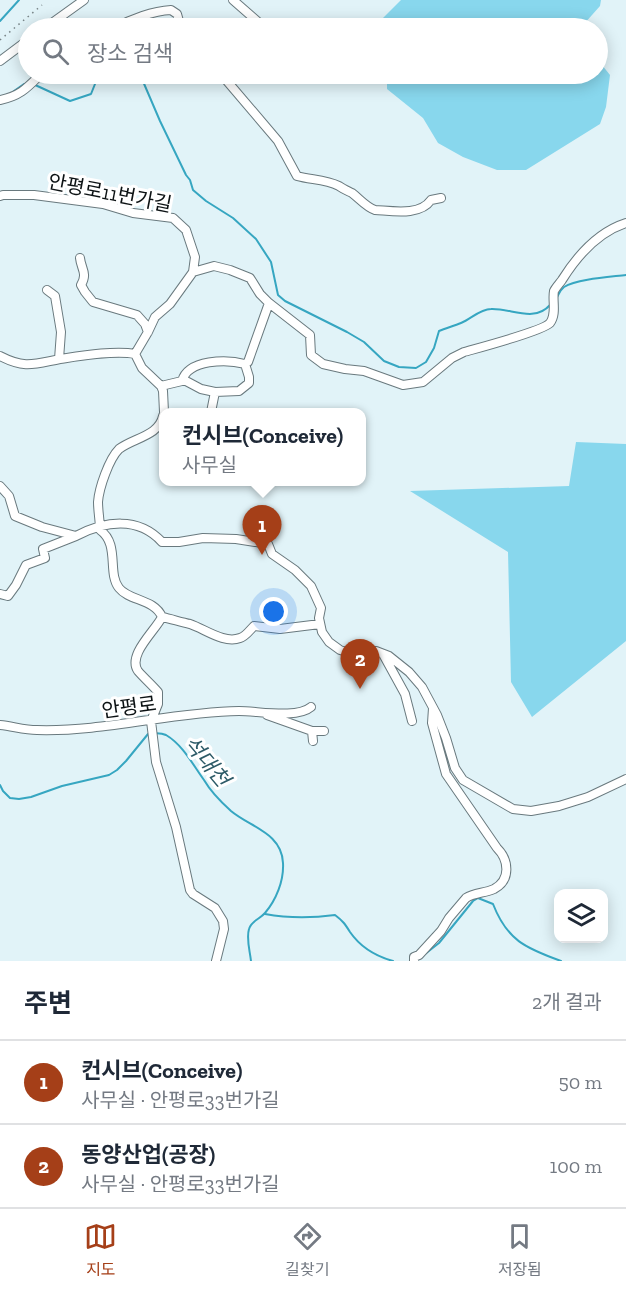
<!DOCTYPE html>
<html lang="ko">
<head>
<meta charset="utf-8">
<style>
  body { margin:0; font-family:"Zilla Slab","Noto Sans KR",serif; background:#f2f2f3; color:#1f2937 }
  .controls { position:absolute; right:18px; bottom:18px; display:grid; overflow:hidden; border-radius:12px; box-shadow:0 3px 15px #0003 }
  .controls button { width:54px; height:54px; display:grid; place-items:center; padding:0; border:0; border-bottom:2px solid #e0e1e3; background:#fff; color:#1f2937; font:30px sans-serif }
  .you { position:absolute; left:274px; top:612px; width:21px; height:21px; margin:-15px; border:4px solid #fff; border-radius:50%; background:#1a73e8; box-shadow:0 0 0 9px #1a73e833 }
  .badge { display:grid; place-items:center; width:39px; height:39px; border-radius:50%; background:#a53f18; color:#fff; font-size:20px; font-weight:700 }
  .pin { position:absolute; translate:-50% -50px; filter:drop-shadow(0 2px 3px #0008) }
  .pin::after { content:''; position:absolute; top:32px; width:21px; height:18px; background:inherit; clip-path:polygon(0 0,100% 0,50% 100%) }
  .popup { position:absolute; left:159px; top:408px; width:207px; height:78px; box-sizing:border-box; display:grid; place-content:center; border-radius:12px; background:#fff; filter:drop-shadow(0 2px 4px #0005); font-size:20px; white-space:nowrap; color:#747a83 }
  .popup b { font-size:22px; color:#1f2937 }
  .popup::after { content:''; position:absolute; left:50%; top:100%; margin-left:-12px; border:12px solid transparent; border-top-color:#fff }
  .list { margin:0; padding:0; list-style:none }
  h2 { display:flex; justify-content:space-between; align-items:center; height:78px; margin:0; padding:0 24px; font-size:26px }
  h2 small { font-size:20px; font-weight:400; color:#747a83 }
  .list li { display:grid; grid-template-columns:39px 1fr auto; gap:18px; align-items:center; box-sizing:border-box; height:84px; padding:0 24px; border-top:2px solid #e0e1e3 }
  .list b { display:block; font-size:22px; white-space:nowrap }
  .list p { margin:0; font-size:20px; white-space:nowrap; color:#747a83 }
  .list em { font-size:20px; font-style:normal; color:#747a83 }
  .icon { flex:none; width:33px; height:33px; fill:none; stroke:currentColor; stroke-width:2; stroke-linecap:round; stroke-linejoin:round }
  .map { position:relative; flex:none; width:626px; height:961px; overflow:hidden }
  .search { position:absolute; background:#fff; box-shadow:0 3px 15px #0003; left:18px; right:18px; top:18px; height:66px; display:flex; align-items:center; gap:15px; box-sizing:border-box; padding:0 21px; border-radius:33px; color:#747a83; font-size:22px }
  .sheet { height:246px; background:#fff }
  nav { display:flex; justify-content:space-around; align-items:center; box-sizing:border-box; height:84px; border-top:2px solid #e0e1e3; background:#fff; font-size:16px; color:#747a83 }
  nav a { display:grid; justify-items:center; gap:3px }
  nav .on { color:#a53f18 }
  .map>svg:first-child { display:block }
  .green { fill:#88d7ed }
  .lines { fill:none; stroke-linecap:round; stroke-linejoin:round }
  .stream { stroke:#36a6c1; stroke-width:2 }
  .minor-casing { stroke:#69797e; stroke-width:10 }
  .path { stroke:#778386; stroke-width:1.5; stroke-dasharray:1.5 4.5; stroke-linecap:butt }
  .minor { stroke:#fff; stroke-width:8 }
  .labels { text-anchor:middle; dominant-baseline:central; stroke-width:6; stroke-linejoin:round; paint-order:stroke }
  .street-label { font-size:20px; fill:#0c1214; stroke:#fff }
  .water-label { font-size:21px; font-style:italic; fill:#2c5a67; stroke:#fff }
</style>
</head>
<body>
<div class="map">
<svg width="626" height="961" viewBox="0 0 626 961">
  <rect width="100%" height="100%" fill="#e1f3f8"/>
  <path class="green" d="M401,0h200l-1,6 -16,18v4h-201l-3,-7z
    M598,60l12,15 -4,32 -6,17 -74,46h-29l-34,-13 -25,-14 -15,-25 -36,-29v-15h211z
    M576,442l50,2v197l-94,76 -21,-35 -3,-130 -98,-61 159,-5z"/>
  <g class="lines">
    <path class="stream" d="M0,21l19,-21
      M137,74l5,5 18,42 26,54 4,5 3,10 13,11 27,17 23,21 15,23 7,33 7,6 62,31 17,10 20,19 15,6 17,1 10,-6 8,-14 5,-17c7,-3 15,-5 22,-8 10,-4 19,-14 30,-14 20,-1 43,14 59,-4
      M33,84l37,17 21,-7 8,-20
      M14,91l10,-7h3
      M556,299c3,-5 4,-9 8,-12 13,-8 46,-10 62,-12
      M0,785l3,6 7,7 9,1 12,-2 31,-11 47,-11 8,-5 9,-9 22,-27c6,-1 12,-2 18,1 17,10 27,30 38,45 7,12 17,22 27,31 19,16 51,22 52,52 1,18 -7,37 -18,50 -5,6 -14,8 -16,16 -3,10 1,22 2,32
      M265,914c22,4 47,4 70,1 8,6 10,9 15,17 11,16 25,24 43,29
      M425,954l14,-11 34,-42 5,-3 15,6c14,36 32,44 68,57"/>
    <g class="minor-casing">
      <path id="minor" d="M233,0l32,28
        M45,28l39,-28
        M115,28c16,-9 38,-17 56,-18l6,4 4,14
        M0,61l28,-21
        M221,74l57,67 19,35c14,4 28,3 42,10 4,3 9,5 13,7 8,6 14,14 23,17 18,1 45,6 56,-10l10,-2
        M0,100c20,-4 27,-12 41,-26
        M0,196l3,-1h31l69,9 30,9 40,5 13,12 9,27 -2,15 -23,32 -15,13 -7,15 -13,22
        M80,258c1,11 8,15 1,27l4,7 8,10 44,13 8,9 3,8
        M193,272l21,-6 16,4 20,8 10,16 9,9 41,32 1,20 12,9 22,5 19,2 39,14 20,-3 29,-24 12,-6c14,-4 79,-21 86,-29 7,-9 2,-23 4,-32 2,-4 6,-8 8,-11 15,-24 36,-48 64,-57
        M47,290l8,6 6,36 -2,27
        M0,356c25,13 34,8 60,3 20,-3 55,-9 75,-5l7,14 19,18 2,5 1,21
        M182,381h4l15,8 14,3 24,-1 10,-8v-6l-4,-13
        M161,386l21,-5c6,-22 45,-22 63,-17l3,-2 21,-59
        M211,412l4,-20
        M163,416c-4,20 -30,22 -44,33 -10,10 -20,39 -21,53 0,9 2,19 2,28 20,14 7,43 19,58 10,13 36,11 43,29 -7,14 -35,38 -24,54 6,7 14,14 20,21v12l-7,17 5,41 20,65 14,63 3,4 22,14 8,13 1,8 -8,32
        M0,486l9,10 6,20 27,11 34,9c29,-15 62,-20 86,6h17l24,-4 33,1 32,5 4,10 23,16 16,16 10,22 -2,10 3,14 7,10 11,8 14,4 22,-3 13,5 20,16 13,15 15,28 9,23 9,30 8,12 50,29 18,2 28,-5 29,-9 38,-18
        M0,594l8,2 8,-11 10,-20 19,-7 -2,-9 33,-13
        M162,617c9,2 19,5 28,7 15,5 34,20 50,14 5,-1 10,-8 14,-12l26,3 40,-5
        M383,654l22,40 7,27
        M267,715l45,16 1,10
        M0,725c12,1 24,5 37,5 68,2 134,-18 202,-19 19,0 58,8 72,-4
        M312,731h12
        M414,961v-4l5,-2 22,-24 8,-13 17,-20c8,-5 19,-5 28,-9 17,-9 15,-29 3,-41l-51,-74 -14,-51 1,-15"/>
    </g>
    <path class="path" d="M0,40l42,-35"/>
    <use href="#minor" class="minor"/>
  </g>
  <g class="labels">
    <g class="street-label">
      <text transform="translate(110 193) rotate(11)">안평로11번가길</text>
      <text transform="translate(129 707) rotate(-8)">안평로</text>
    </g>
    <g class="water-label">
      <text transform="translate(207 761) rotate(50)">석대천</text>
    </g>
  </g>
</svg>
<div class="controls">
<button><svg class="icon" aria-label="layers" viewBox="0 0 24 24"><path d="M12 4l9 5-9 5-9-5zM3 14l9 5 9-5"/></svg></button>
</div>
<div class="you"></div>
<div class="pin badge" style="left:262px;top:555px">1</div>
<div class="popup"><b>컨시브(Conceive)</b>사무실</div>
<div class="pin badge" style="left:360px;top:689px">2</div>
<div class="search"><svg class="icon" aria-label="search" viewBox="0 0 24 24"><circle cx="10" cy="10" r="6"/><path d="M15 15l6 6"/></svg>장소 검색</div>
</div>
<section class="sheet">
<h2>주변<small>2개 결과</small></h2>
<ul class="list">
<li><span class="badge">1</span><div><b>컨시브(Conceive)</b><p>사무실 · 안평로33번가길</p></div><em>50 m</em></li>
<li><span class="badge">2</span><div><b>동양산업(공장)</b><p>사무실 · 안평로33번가길</p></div><em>100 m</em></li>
</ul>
</section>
<nav>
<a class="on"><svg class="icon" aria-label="map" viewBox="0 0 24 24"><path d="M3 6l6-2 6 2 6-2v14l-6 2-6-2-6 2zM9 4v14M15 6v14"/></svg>지도</a>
<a><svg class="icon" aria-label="directions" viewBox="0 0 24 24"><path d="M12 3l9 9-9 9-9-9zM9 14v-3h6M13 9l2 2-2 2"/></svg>길찾기</a>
<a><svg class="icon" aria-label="saved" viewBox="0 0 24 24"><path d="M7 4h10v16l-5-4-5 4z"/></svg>저장됨</a>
</nav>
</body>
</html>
